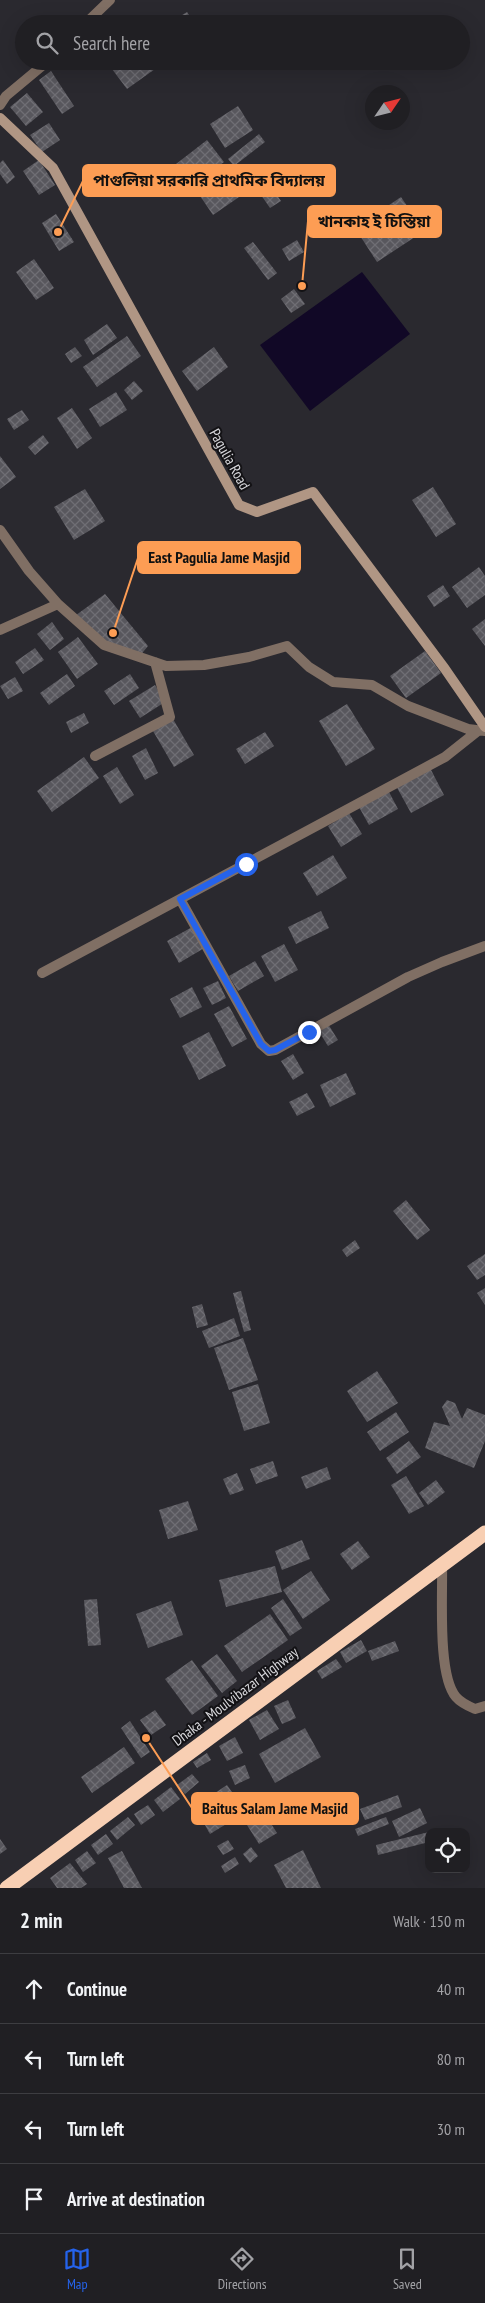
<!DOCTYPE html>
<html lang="en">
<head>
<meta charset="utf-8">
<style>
  body { margin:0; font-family:"PT Sans Narrow","Noto Sans Bengali",sans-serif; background:#28272b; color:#f1f3f6 }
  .controls { position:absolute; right:15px; bottom:15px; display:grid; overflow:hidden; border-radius:10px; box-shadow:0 5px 20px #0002 }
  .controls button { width:45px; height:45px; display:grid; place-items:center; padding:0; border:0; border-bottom:1px solid #3d3d41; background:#201f23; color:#f1f3f6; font:25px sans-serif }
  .compass { position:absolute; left:365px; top:85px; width:45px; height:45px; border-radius:50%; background:#201f23; box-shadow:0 5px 20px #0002; rotate:55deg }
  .stop { position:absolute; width:15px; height:15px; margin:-11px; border:4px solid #2563eb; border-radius:50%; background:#fff }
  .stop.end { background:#2563eb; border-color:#fff; box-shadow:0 1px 5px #0008 }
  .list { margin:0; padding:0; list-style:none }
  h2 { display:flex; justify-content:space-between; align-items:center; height:65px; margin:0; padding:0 20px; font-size:21px }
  h2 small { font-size:16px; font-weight:400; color:#a2a2a6 }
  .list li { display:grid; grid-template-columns:32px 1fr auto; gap:15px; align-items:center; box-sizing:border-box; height:70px; padding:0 20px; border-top:1px solid #3d3d41 }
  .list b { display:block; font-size:19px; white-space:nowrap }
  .list em { font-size:16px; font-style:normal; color:#a2a2a6 }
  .icon { flex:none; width:28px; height:28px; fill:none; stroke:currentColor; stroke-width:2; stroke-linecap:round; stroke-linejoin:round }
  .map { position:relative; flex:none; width:485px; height:1888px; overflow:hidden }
  .search { position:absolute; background:#201f23; box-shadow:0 5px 20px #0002; left:15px; right:15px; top:15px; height:55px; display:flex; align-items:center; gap:12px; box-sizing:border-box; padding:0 18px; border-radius:28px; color:#a2a2a6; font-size:19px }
  .sheet { height:345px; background:#201f23 }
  nav { display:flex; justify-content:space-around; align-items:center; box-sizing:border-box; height:70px; border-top:1px solid #3d3d41; background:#201f23; font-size:14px; color:#a2a2a6 }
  nav a { display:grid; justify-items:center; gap:2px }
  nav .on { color:#2563eb }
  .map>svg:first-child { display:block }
  .water { fill:#110826 }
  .building { fill:url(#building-cross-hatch) }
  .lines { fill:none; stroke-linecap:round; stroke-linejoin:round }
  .street { stroke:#806f64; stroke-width:10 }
  .secondary { stroke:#b09684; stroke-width:10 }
  .highway { stroke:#f8cfb3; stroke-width:15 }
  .route { stroke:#2563eb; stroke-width:6 }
  .labels { text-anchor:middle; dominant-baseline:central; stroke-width:4; stroke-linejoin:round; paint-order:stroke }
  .street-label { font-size:15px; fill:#d7d7db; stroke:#131215 }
  .leader { fill:none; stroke:#fd9d54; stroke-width:2 }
  .callout-dot { fill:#fd9d54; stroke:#131215; stroke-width:2 }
  .callout { fill:#fd9d54; stroke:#fd9d54; stroke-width:2 }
  .callout-label { font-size:16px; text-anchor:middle; font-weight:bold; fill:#111 }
</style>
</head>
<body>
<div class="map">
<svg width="485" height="1888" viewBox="0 0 485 1888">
  <defs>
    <pattern id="building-cross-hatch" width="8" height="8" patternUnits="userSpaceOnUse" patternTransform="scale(1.25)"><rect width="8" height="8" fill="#58575d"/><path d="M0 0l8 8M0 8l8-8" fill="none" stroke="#6f6e74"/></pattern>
  </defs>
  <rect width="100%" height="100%" fill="#2a292f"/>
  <path class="water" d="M362,272l48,62 -100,77 -50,-66z"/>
  <path class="building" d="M187,12l6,9 -4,3h-13l-2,-4z
    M106,61h43l6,8 -28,20z
    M51,71l23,35 -12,8 -23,-34z
    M27,93l16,19 -17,14 -16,-19z
    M238,106l15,24 -28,18 -15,-24z
    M49,123l11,17 -18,12 -12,-17z
    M259,134l6,8 -31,24 -6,-7z
    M207,140l17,22 -31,24 -17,-22z
    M3,160l12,17 -8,7 -7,-10v-11z
    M39,160l16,25 -16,10 -16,-24z
    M228,173l14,22 -29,20 -15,-22z
    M272,188l9,13 -11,7 -9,-13z
    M401,197l23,34 -47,31 -22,-34z
    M56,214l18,28 -15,9 -17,-28z
    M297,240l7,12 -15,9 -7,-12z
    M253,242l24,31 -9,7 -24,-32z
    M34,259l20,29 -18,12 -20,-28z
    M294,289l11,15 -14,9 -10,-14z
    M107,324l10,14 -24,17 -9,-15z
    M127,336l14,20 -44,31 -14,-20z
    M75,347l7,9 -11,7 -6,-9z
    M214,347l14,20 -31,24 -15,-20z
    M134,381l9,10 -11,9 -8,-10z
    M116,392l11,18 -27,17 -11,-18z
    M72,408l20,30 -15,11 -20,-31z
    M22,410l7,10 -15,10 -7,-11z
    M43,435l6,8 -14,12 -7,-8z
    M0,456l16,21 -16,12z
    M433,487l23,37 -20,13 -24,-37z
    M85,489l20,32 -31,19 -20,-33z
    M479,567l6,9v19l-18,13 -15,-21z
    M443,585l7,11 -16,11 -7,-11z
    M105,594l43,52 -9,11 -36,-13 -31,-26z
    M485,619v27l-13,-17z
    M52,622l12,17 -14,11 -13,-16z
    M78,637l20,27 -21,15 -19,-27z
    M35,648l9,12 -21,14 -8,-12z
    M425,651l16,22 -35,25 -16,-22z
    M67,674l8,12 -26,19 -9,-12z
    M130,674l9,14 -25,17 -10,-14z
    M15,677l8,14 -15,8 -8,-13z
    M155,685l10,17 -25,16 -11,-17z
    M347,704l28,45 -29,17 -27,-45z
    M84,713l5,10 -18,10 -5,-11z
    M173,719l21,36 -20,12 -21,-36z
    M265,732l9,14 -29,18 -9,-15z
    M146,748l12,25 -13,7 -13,-24z
    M84,757l15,21 -47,34 -15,-21z
    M429,766l15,29 -33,18 -16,-29z
    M117,767l17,28 -14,9 -17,-28z
    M388,790l10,19 -29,16 -10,-18z
    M349,813l13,21 -21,13 -13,-21z
    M333,855l14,23 -30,18 -14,-23z
    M321,911l8,17 -33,16 -8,-17z
    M194,926l12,21 -27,16 -12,-22z
    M284,944l14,26 -23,12 -14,-26z
    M255,961l9,15 -26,15 -9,-15z
    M218,981l8,17 -14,7 -9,-17z
    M192,987l10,20 -22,11 -10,-19z
    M229,1006l18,33 -15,8 -18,-33z
    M328,1024l10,16 -10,6 -10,-16z
    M209,1032l17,34 -27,14 -17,-34z
    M293,1054l11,19 -11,7 -12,-19z
    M346,1073l10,21 -26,13 -10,-22z
    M307,1093l8,14 -18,9 -8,-14z
    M406,1200l24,30 -13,10 -24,-29z
    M355,1240l5,8 -13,9 -5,-7z
    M485,1254v21l-8,5 -10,-14z
    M485,1288v17l-8,-12z
    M241,1291l10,39 -7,2 -11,-39z
    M202,1304l6,21 -11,3 -5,-21z
    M234,1318l6,18 -31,12 -7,-17z
    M243,1338l15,42 -29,10 -15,-42z
    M377,1371l21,32 -31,19 -20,-31z
    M258,1384l12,39 -26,8 -12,-39z
    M447,1400l8,3 7,16 5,-11 18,7v26l-11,27 -49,-20 9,-26 16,4 -8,-19z
    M396,1412l13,20 -29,19 -13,-19z
    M409,1441l12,16 -24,17 -11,-16z
    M273,1461l5,15 -22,8 -6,-15z
    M327,1467l4,12 -25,10 -5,-12z
    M237,1473l7,17 -14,5 -7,-16z
    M406,1476l18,30 -15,8 -18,-29z
    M436,1480l9,12 -17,13 -9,-12z
    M188,1501l10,29 -30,9 -9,-29z
    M302,1540l8,19 -28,11 -7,-19z
    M358,1541l12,16 -18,13 -12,-16z
    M275,1566l7,26 -56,15 -7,-27z
    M311,1571l19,29 -27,19 -20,-29z
    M97,1599l4,46 -13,1 -4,-46z
    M283,1599l19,29 -12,8 -19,-28z
    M171,1601l12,34 -35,13 -12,-34z
    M270,1614l18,26 -46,32 -18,-26z
    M361,1640l6,11 -21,12 -6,-11z
    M395,1641l4,10 -27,10 -4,-10z
    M217,1654l20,27 -15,12 -21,-27z
    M336,1659l6,8 -20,12 -5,-8z
    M192,1660l26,36 -26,19 -27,-36z
    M288,1700l8,18 -14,6 -8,-18z
    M155,1710l11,15 -15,10 -11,-15z
    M267,1710l12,19 -19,11 -11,-20z
    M130,1721l20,31 -9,6 -20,-30z
    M305,1728l16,29 -46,26 -16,-29z
    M235,1737l8,16 -16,8 -8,-15z
    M124,1747l11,16 -43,30 -11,-16z
    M207,1753l4,7 -14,8 -4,-6z
    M245,1765l5,13 -15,7 -6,-14z
    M192,1774l7,8 -14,12 -8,-9z
    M227,1785l7,10 -12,8 -7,-10z
    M171,1787l9,12 -17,13 -9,-12z
    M398,1795l4,12 -37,13 -5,-11z
    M226,1802l10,16 -26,16 -9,-16z
    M148,1805l7,10 -14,10 -7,-11z
    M420,1808l7,15 -28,14 -7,-16z
    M265,1814l12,19 -18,11 -12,-19z
    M128,1817l7,8 -18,15 -7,-9z
    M386,1817l3,7 -31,12 -3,-7z
    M429,1832v10l-51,13 -2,-10z
    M106,1834l7,10 -15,11 -7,-10z
    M0,1839l7,10 -7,5z
    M228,1840l6,9 -11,6 -6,-9z
    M251,1847l7,9 -8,7 -7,-9z
    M303,1850l18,38h-35l-12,-23z
    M87,1851l9,12 -13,9 -8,-12z
    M122,1851l20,37h-18l-16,-30z
    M235,1857l4,7 -14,9 -4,-7z
    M70,1863l17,21 -6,4h-24l-7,-10z"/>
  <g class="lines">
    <path class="street" d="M85,24l25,-24
      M0,105l6,-9 42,-35
      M0,530l29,41 29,33
      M0,630l58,-26 46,41 62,21 38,-1 45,-8 38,-11 22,21 24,15 39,3 36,21 60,23 17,2
      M95,756l75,-39 -15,-55
      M180,899l81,145 8,7 6,-1 133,-73 34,-15 43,-16
      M42,973l403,-216 34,-27
      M442,1564c1,30 -5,111 14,133 5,6 12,9 19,12l10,-3"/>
    <path class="secondary" d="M0,118l53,50 186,337 18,7 56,-20 132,177 40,58"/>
    <path class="highway" d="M7,1888l478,-355"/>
  </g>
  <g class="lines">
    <path class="route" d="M246,864l-66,35 81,145 8,7 6,-1 34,-18"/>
  </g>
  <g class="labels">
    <g class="street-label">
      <text transform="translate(230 459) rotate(61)">Pagulia Road</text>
      <text transform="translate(235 1696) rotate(-37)">Dhaka - Moulvibazar Highway</text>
    </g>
  </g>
  <path class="leader" d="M58 232L83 181M302 286L308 221M113 633L138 558M146 1738L192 1808"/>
  <g class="callout-dot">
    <circle cx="58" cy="232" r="5"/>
    <circle cx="302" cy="286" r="5"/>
    <circle cx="113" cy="633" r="5"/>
    <circle cx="146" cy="1738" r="5"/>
  </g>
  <g class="callout">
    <rect x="83" y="165" width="252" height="31" rx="5"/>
    <rect x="308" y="206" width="133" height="31" rx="5"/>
    <rect x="138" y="542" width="162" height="31" rx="5"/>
    <rect x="192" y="1793" width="166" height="31" rx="5"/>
  </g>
  <g class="callout-label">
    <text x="209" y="186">পাগুলিয়া সরকারি প্রাথমিক বিদ্যালয়</text>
    <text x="374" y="227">খানকাহ ই চিস্তিয়া</text>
    <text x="219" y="563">East Pagulia Jame Masjid</text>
    <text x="275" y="1814">Baitus Salam Jame Masjid</text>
  </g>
</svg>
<div class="controls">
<button><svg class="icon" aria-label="locate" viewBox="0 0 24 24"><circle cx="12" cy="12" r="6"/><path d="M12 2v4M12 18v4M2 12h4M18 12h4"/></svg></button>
</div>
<svg class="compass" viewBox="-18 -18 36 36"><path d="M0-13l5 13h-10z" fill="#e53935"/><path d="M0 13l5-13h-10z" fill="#a2a2a6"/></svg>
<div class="stop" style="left:246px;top:864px"></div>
<div class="stop end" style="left:309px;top:1032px"></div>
<div class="search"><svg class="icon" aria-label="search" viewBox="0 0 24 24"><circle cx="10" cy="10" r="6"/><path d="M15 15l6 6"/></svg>Search here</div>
</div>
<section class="sheet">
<h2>2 min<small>Walk · 150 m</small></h2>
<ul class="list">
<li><svg class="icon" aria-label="ahead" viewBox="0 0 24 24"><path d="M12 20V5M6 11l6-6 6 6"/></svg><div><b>Continue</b></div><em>40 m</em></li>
<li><svg class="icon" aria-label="left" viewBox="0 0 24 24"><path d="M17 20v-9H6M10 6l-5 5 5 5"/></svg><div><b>Turn left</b></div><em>80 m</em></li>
<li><svg class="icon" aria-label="left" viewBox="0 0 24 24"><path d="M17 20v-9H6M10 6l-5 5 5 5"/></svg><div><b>Turn left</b></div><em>30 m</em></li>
<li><svg class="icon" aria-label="arrive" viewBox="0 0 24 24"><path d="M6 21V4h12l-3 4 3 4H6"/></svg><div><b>Arrive at destination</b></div></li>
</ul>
</section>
<nav>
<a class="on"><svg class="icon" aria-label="map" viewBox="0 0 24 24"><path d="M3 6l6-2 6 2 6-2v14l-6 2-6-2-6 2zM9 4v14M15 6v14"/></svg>Map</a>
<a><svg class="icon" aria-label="directions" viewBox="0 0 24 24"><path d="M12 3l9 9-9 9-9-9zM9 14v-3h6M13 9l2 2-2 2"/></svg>Directions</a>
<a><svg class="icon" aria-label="saved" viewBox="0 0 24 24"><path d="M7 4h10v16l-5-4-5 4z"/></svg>Saved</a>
</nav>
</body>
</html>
